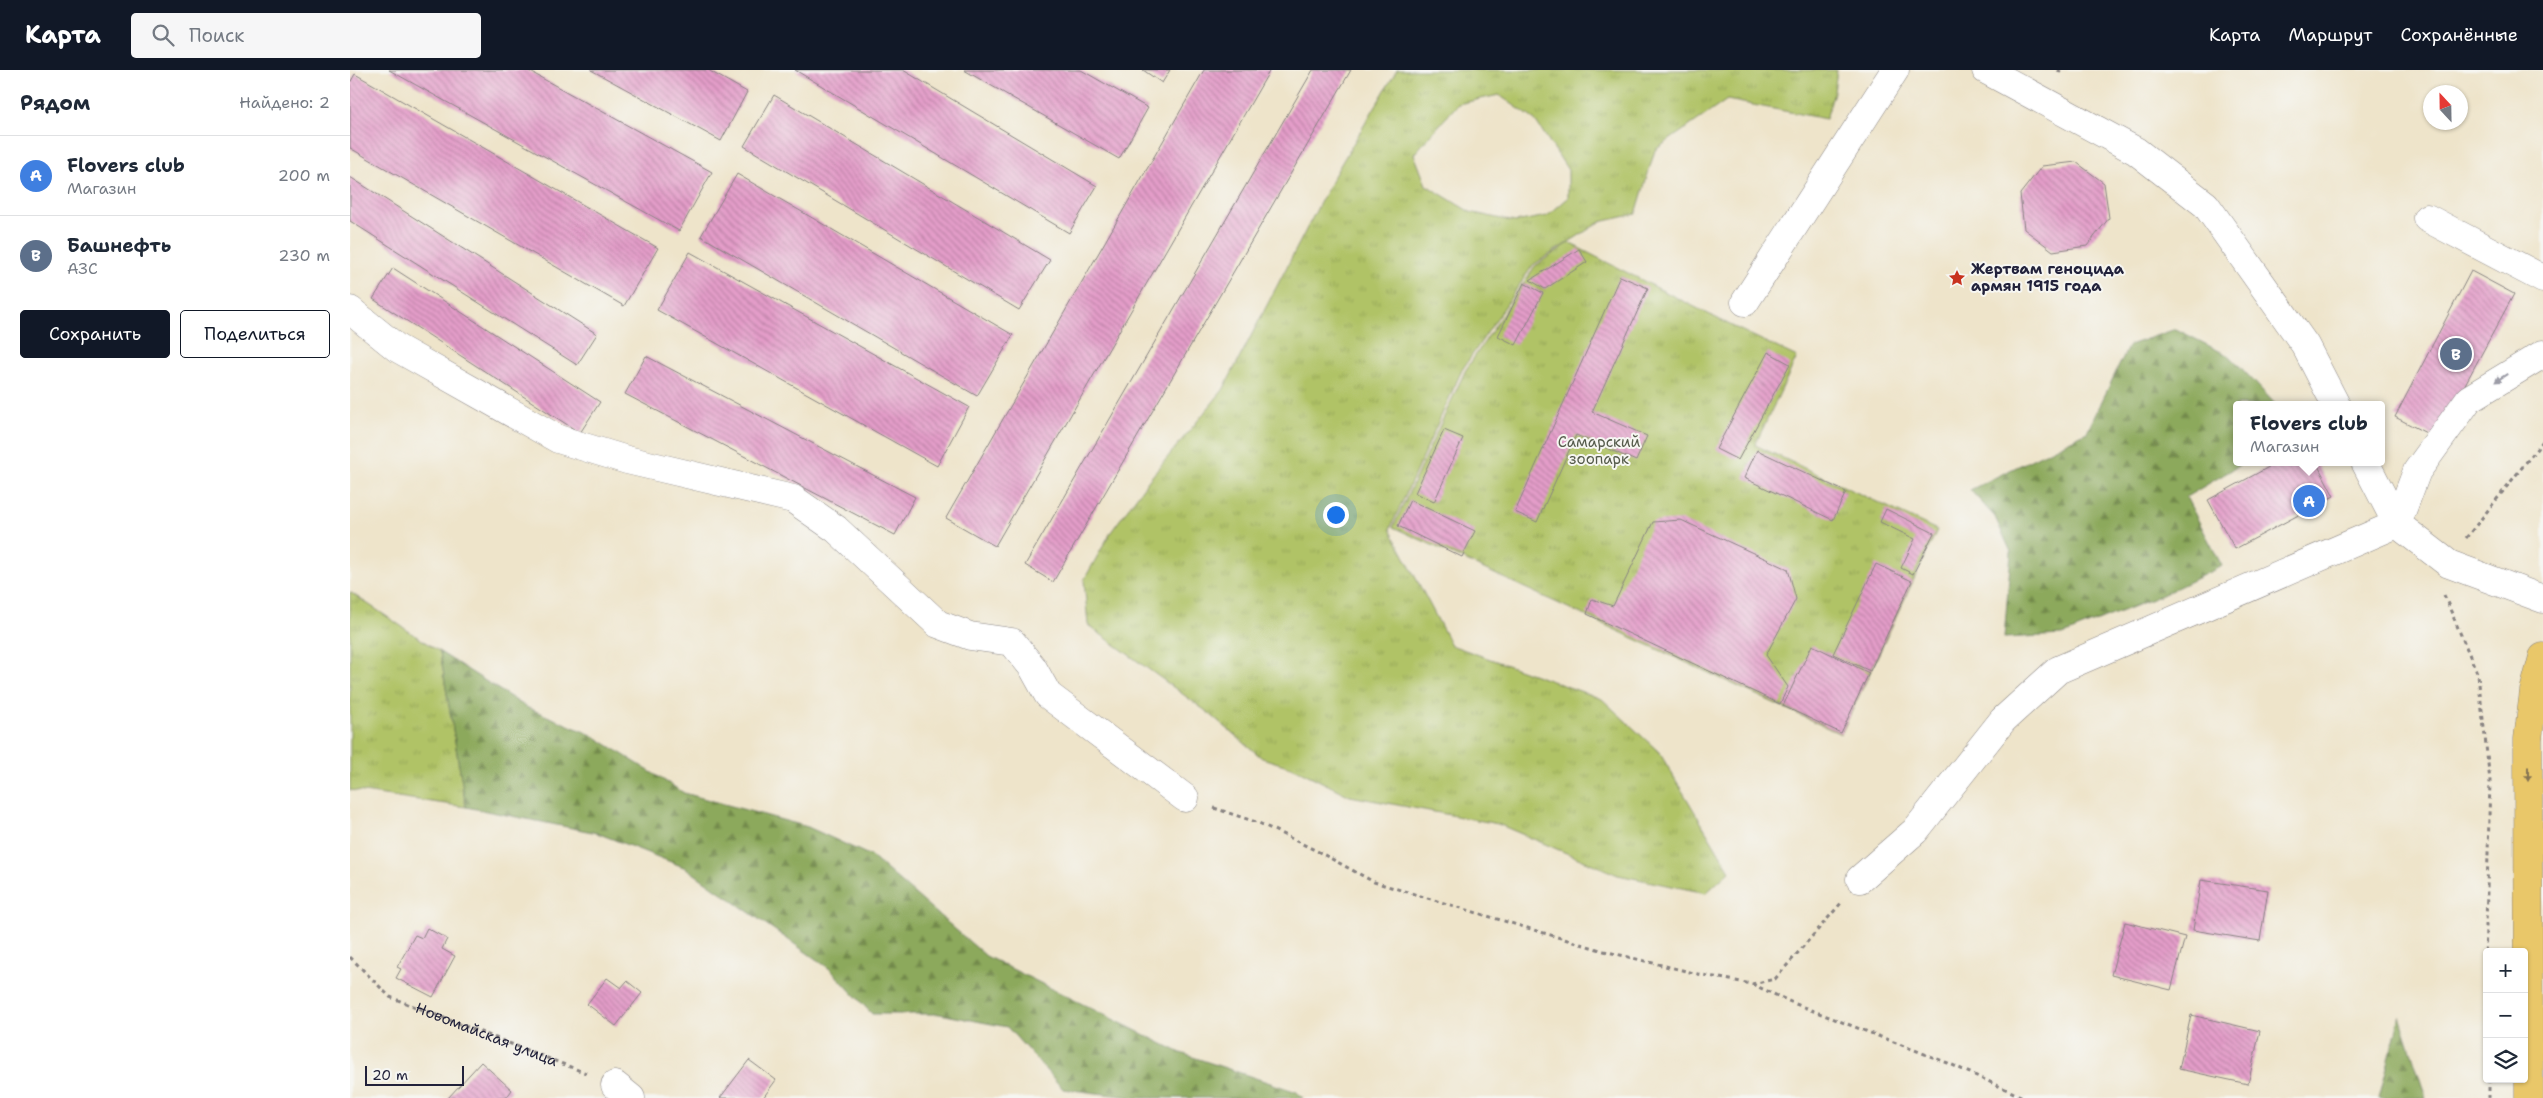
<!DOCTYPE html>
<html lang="ru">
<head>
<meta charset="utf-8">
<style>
  body { margin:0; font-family:"Shantell Sans",sans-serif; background:#f6f6f7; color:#1f2937 }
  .controls { position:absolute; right:15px; bottom:15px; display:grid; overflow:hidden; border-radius:5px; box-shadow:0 1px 4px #0004 }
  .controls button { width:45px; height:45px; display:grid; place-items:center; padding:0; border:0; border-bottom:1px solid #e0e1e3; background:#fff; color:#1f2937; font:25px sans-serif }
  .compass { position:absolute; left:2073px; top:15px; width:45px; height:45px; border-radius:50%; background:#fff; box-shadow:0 1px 4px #0004; rotate:338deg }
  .scale { position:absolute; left:15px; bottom:12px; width:99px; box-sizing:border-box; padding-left:5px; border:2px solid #22223b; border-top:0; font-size:14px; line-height:18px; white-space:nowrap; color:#22223b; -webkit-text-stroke:4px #f6f6f2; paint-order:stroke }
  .you { position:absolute; left:985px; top:444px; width:18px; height:18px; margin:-12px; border:4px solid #fff; border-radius:50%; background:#1a73e8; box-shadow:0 0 0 8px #1a73e833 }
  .badge { display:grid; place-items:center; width:32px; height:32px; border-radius:50%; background:#111827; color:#fff; font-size:16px; font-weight:700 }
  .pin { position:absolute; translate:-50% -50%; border:2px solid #fff; box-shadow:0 1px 5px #0006 }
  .popup { position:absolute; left:1883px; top:331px; width:152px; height:65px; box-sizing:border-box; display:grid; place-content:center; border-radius:5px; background:#fff; filter:drop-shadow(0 1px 4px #0005); font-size:16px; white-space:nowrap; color:#747a83 }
  .popup b { font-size:19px; color:#1f2937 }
  .popup::after { content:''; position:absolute; left:50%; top:100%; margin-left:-10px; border:10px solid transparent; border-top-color:#fff }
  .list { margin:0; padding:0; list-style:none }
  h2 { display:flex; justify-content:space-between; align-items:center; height:65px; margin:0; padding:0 20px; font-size:21px }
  h2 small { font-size:16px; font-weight:400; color:#747a83 }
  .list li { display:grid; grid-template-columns:32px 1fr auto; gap:15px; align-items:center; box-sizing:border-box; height:80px; padding:0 20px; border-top:1px solid #e0e1e3 }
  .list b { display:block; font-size:19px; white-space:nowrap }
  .list p { margin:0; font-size:16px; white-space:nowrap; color:#747a83 }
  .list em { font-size:16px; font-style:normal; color:#747a83 }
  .actions { display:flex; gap:10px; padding:15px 20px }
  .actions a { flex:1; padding:11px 0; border:1px solid #111827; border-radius:5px; text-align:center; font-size:18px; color:#111827 }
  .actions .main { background:#111827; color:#fff }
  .icon { flex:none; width:28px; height:28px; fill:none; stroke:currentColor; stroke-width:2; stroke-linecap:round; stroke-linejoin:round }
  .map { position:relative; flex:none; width:2193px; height:1028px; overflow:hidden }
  header { display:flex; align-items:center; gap:30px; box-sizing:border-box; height:70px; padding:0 25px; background:#111827; color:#fff }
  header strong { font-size:24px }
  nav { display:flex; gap:28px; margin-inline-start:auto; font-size:18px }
  .search { width:350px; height:45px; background:#f6f6f7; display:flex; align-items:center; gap:12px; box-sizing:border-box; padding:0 18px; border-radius:5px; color:#747a83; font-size:19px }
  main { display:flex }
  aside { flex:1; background:#fff }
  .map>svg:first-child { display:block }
  .grass { fill:url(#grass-tufts); stroke:#697250; fill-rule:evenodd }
  .forest { fill:url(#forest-firs); stroke:#57664b }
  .building { fill:url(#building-back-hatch) }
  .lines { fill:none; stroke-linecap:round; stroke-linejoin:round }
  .minor-casing { stroke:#888382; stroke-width:29 }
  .major-casing { stroke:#888382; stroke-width:29 }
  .path { stroke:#888382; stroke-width:3; stroke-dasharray:4 4; stroke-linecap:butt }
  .minor { stroke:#fff; stroke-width:28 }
  .major { stroke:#e9c769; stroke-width:28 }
  .oneway { fill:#9c9ca7 }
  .oneway2 { fill:#867452 }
  .labels { text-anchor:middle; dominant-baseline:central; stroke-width:4; stroke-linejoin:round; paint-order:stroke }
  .poi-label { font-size:15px; font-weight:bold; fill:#22223b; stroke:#f6f6f2; text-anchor:start }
  .park-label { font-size:15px; fill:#545a4a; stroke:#f6f6f2 }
  .street-label { font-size:15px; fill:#22223b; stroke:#f6f6f2 }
</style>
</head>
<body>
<header>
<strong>Карта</strong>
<div class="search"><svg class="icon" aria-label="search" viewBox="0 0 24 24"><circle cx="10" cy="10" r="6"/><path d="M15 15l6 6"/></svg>Поиск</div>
<nav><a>Карта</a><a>Маршрут</a><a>Сохранённые</a></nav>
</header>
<main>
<aside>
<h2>Рядом<small>Найдено: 2</small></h2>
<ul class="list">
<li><span class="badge" style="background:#3f7fe0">A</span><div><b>Flovers club</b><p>Магазин</p></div><em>200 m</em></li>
<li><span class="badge" style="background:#5c6f8a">B</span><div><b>Башнефть</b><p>АЗС</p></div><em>230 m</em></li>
</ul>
<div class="actions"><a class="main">Сохранить</a><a>Поделиться</a></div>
</aside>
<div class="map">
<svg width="2193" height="1028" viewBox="0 0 2193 1028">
  <defs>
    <pattern id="grass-tufts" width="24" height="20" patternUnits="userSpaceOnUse" patternTransform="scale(1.25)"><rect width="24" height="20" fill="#b0c366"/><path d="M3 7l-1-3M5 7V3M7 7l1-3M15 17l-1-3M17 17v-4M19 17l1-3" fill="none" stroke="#97a759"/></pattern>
    <pattern id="forest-firs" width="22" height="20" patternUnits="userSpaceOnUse" patternTransform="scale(1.25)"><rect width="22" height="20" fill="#8ca95b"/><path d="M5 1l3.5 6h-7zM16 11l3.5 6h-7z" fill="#72894c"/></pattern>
    <pattern id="building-back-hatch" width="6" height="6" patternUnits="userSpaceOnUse" patternTransform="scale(1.25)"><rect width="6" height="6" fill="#e49dc9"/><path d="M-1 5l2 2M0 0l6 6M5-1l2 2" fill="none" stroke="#b880a4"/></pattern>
  </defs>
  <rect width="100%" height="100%" fill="#f6f6f2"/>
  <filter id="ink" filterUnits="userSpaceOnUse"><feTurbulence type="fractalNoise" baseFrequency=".02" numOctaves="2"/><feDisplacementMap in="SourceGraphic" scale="10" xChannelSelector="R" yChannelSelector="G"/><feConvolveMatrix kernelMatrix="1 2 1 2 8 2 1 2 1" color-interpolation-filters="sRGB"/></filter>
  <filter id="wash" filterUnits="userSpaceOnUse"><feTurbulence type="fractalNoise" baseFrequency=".0096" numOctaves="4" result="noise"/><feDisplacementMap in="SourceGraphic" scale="20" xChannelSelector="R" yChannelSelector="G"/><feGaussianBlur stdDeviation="1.12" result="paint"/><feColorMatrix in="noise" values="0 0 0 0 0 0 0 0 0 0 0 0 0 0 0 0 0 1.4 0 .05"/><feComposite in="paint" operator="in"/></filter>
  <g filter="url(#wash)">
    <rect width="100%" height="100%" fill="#eee4ca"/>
    <path class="grass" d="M1047,0h440l-3,22 -8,27 -99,-19 -72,50 -19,64 -36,8 -67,43 -71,105 -72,159 61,116 151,54 57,53 71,119 -24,22 -88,-18 -120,-51 -148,-28 -56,-28 -32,-10 -52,-44 -122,-89 -4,-45 27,-48 37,-51 75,-91 112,-216zM1149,25l36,25 33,50v28l-21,18 -32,6 -45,-10 -44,-27 -12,-31 44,-50z
      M1219,173l163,83 65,31 -42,88 182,85 -96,204 -448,-207 72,-156 70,-105z
      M0,522l90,60 26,155 -116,-17z"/>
    <path class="forest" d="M1826,259l55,28 45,48h-40v57h9l-59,35 36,69 -60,29 -99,40 -59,3 7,-86 -16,-35 -25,-27 117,-58 42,-87z
      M90,582l86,55 66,28 92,58 124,34 63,29 115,100 195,97 116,39 6,6h-165l-75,-9 -56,-62 -67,-13h-68l-42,-45 -144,-101 -89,-35 -131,-26z
      M2050,946l26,82h-47z"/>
    <g id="blocks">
      <path class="building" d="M39,0h138l185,102 -33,59z
        M241,0h117l39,22 -26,49z
        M445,0h108l194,116 -28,47z
        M614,0h117l67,38 -29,51z
        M793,0h27l-8,13z
        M854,0h66l-275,476 -49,-28z
        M963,0h38l-298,512 -28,-17z
        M5,4l303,174 -34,58 -274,-158v-65z
        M424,25l276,165 -31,50 -275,-164z
        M1726,92l28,21 5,35 -22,28 -34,5 -29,-22 -4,-35 22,-28z
        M387,104l276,161 -36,61 -276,-160z
        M0,107l247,157 -20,31 -227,-144z
        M1229,179l8,13 -42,27 -15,-9z
        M340,182l279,155 -32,59 -280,-156z
        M43,198l207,134 -20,31 -207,-134z
        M2121,201l43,23 -78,144 -41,-21z
        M1270,206l28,12 -56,124 55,24 -11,25 -60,-26 -39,87 -22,-10z
        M1174,213l19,10 -27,52 -18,-9z
        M1418,282l22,12 -52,96 -22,-11z
        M296,286l269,141 -20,38 -270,-141z
        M1094,360l19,8 -29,64 -19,-9z
        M1407,380l89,42 -13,28 -89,-42z
        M1928,392h38l18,34 -99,53 -27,-49z
        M1060,430l65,31 -13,26 -64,-31z
        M1536,439l48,24 -21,41 -12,-6 14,-29 -35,-17z
        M1331,450l107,49 8,30 -30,56 22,32 -8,17 -193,-90 5,-15 21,7 40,-84z
        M1526,494l36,17 -42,90 -37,-17z
        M1462,575l57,28 -28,60 -58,-27z
        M1851,810l67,10 -8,51 -67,-11z
        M1775,852l60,15 -14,53 -60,-15z
        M77,858l20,11 -5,10 13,7 -22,41 -37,-19 5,-9 -4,-2 18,-32 7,3z
        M257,908l14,10 6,-7 15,12 -26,33 -29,-22z
        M1841,945l69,16 -12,53 -69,-15z
        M399,990l27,20 -13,18h-43z
        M131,992l31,28 -6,8h-58z"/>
    </g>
  </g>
  <g filter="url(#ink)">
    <use href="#blocks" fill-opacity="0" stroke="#888382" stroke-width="1"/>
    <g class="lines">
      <g class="minor-casing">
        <path id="minor" d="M1636,0l150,81 70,54 99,140 31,60
          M2077,148l116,61
          M1395,232l150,-232
          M0,240l47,38 161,91 69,21 166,39 43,30 102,95 32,12 42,6 21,26 15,27 137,103
          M2015,392l32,62 52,40 94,35
          M1510,809l55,-48 88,-111 55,-50 339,-146 20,-53 52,-72 74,-45
          M265,1015l16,13"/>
      </g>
      <g class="major-casing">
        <path id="major" d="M2179,1028l-1,-359 6,-48 9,-34"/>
      </g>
      <g class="path">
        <path d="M1708,0l5,4"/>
        <path d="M2116,468l77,-97"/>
        <path d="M2094,525l34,80 12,106 -5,181 2,45"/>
        <path d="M864,738l45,15 60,29 55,30 230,69 94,23 54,10 23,-5 67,-77"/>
        <path id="s1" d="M0,887l40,40 196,76"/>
        <path d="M1402,914l41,19 155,60 77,35"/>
        <path d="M2139,1009v19"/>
      </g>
      <use href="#minor" class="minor"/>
      <use href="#major" class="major"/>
    </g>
    <defs><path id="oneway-solid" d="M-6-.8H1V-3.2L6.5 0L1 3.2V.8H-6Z" transform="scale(1.25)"/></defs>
    <use class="oneway" href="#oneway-solid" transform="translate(2151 308) rotate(147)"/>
    <use class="oneway2" href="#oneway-solid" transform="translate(2178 704) rotate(90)"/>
  </g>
  <defs>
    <g id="sight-bare" transform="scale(1.35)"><path d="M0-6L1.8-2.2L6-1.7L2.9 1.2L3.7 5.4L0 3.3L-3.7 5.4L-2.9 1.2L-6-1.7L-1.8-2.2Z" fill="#c8321e" stroke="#f6f6f2" stroke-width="2.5" paint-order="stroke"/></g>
  </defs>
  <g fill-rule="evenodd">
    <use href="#sight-bare" x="1607" y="208"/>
  </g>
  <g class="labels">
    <g class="poi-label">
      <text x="1621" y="199">Жертвам геноцида<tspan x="1621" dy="17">армян 1915 года</tspan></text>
    </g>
    <g class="park-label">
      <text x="1249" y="372">Самарский<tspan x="1249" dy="17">зоопарк</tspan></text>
    </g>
    <g class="street-label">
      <text stroke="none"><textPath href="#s1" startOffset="160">Новомайская улица</textPath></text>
    </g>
  </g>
</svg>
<div class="controls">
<button>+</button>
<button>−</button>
<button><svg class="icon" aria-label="layers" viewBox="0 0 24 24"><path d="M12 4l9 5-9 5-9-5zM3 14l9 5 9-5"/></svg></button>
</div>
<svg class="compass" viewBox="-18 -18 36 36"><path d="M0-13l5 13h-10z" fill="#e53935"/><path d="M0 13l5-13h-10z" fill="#747a83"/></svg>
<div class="scale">20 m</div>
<div class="you"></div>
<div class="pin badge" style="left:1959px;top:431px;background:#3f7fe0">A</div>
<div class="popup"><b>Flovers club</b>Магазин</div>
<div class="pin badge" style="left:2106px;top:284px;background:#5c6f8a">B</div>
</div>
</main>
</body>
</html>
